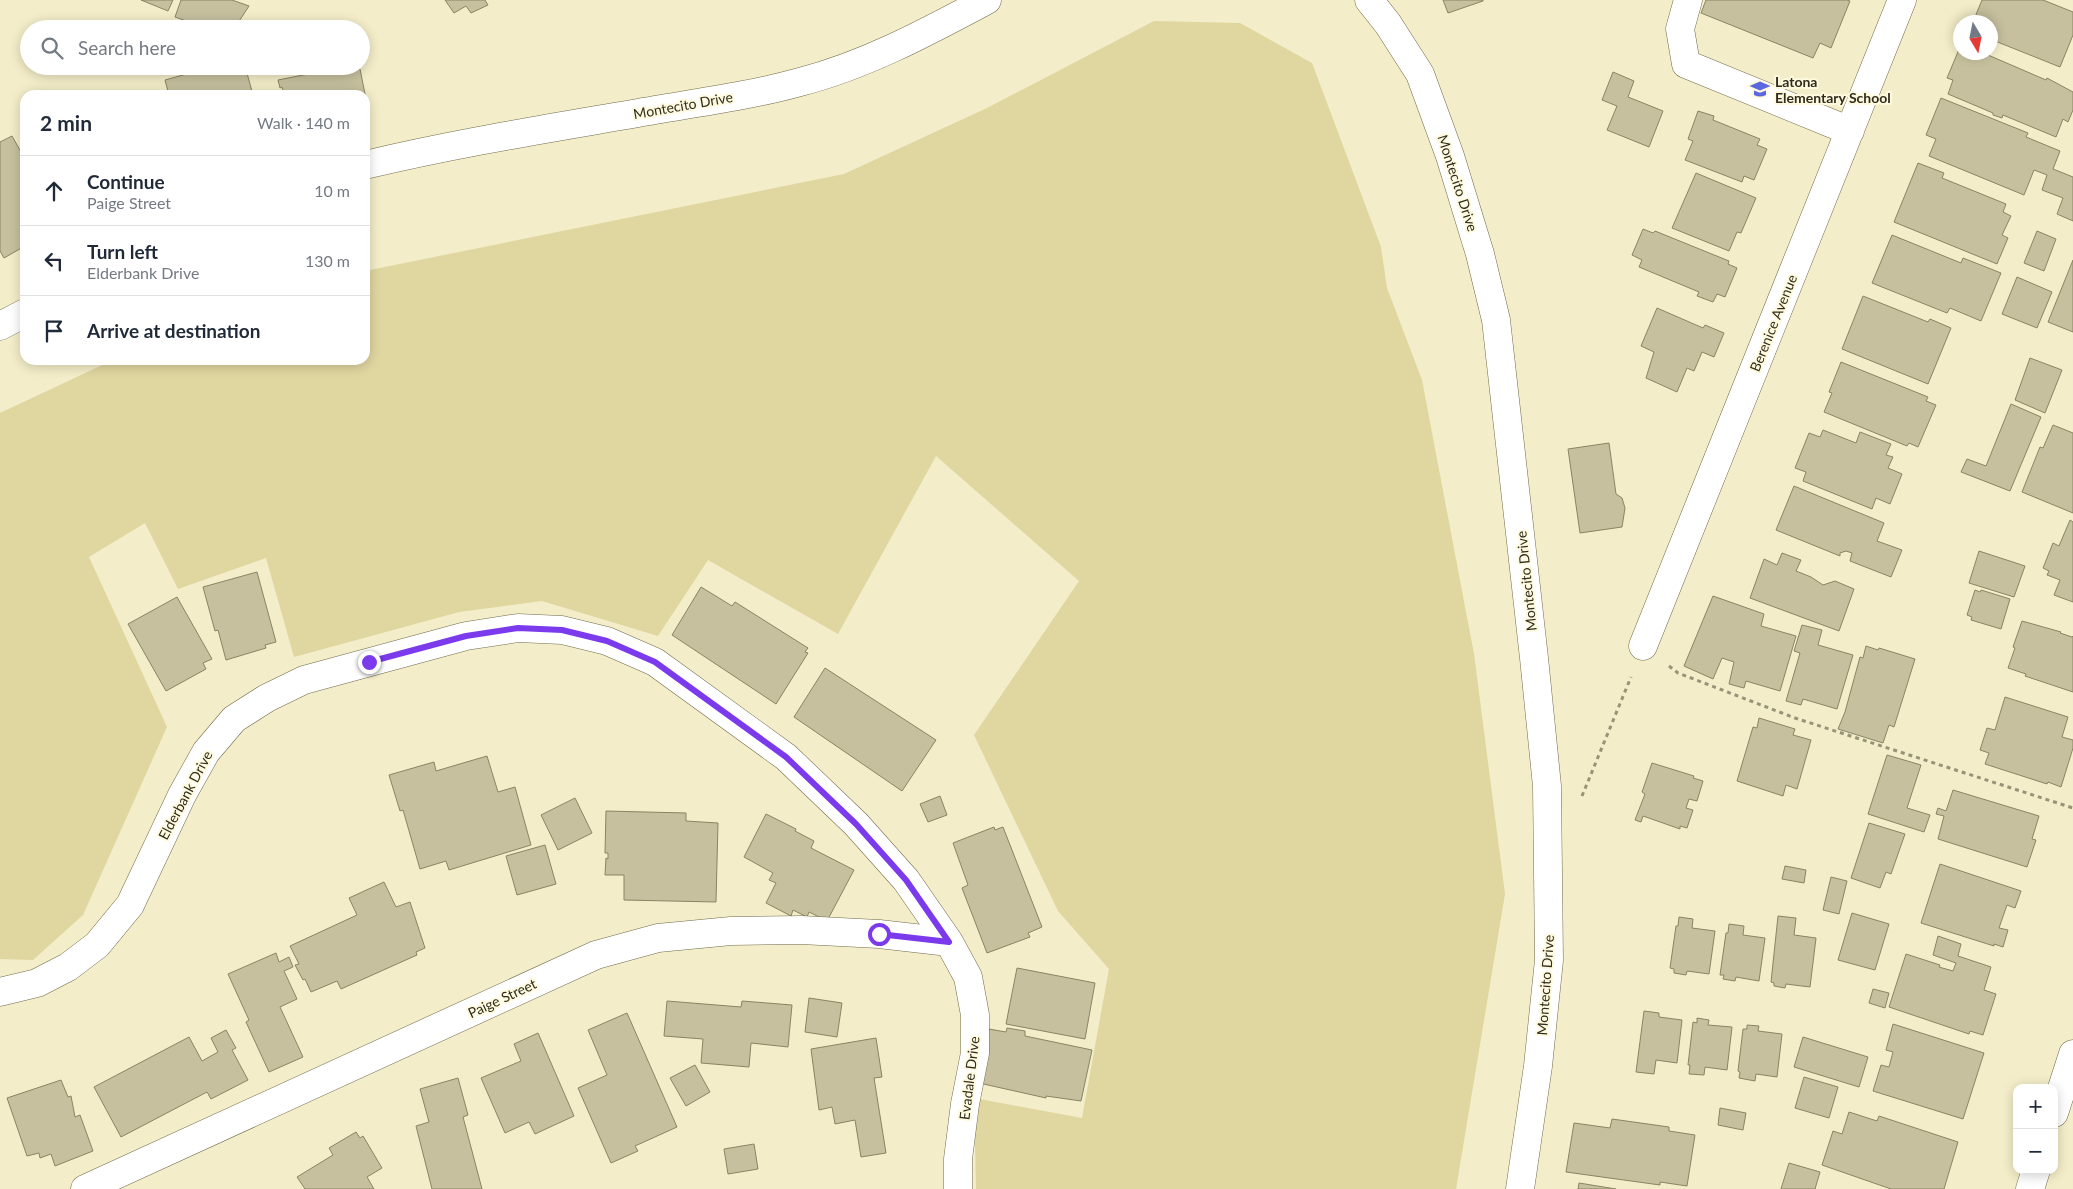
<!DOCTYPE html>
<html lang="en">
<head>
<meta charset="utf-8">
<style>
  body { margin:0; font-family:Lato,sans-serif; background:#f6f6f7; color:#1f2937 }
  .controls { position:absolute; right:15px; bottom:15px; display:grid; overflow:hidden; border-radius:10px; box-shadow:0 2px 12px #0003 }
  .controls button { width:45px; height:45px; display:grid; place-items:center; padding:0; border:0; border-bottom:1px solid #e0e1e3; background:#fff; color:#1f2937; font:25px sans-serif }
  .compass { position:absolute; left:1953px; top:15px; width:45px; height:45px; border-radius:50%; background:#fff; box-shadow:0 2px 12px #0003; rotate:170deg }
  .stop { position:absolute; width:15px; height:15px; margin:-11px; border:4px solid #7c3aed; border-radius:50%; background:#fff }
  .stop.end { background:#7c3aed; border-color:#fff; box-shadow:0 1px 5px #0008 }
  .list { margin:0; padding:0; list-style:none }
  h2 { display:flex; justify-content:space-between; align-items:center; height:65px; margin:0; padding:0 20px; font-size:21px }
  h2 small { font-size:16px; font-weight:400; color:#747a83 }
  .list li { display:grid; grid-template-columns:32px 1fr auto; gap:15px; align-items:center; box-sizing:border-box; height:70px; padding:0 20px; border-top:1px solid #e0e1e3 }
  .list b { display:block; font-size:19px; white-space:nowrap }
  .list p { margin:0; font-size:16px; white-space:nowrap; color:#747a83 }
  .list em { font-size:16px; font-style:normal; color:#747a83 }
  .icon { flex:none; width:28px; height:28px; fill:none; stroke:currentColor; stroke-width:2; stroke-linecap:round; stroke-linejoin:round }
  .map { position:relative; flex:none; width:2073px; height:1189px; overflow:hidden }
  .search { position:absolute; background:#fff; box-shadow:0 2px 12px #0003; left:20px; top:20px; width:350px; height:55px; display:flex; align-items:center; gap:12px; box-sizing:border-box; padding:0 18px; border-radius:28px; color:#747a83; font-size:19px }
  .panel { position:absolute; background:#fff; box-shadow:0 2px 12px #0003; left:20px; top:90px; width:350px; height:275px; border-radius:15px }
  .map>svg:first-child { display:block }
  .green { fill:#e0d6a0 }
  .building { fill:#c6c09e; stroke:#898463 }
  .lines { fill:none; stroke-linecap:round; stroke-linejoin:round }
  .minor-casing { stroke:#706b4b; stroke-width:29 }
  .path { stroke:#979379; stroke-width:3; stroke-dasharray:4 4; stroke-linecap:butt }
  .minor { stroke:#fff; stroke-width:28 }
  .route { stroke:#7c3aed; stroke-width:6 }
  .labels { text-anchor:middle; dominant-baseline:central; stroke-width:4; stroke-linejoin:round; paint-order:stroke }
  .poi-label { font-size:14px; font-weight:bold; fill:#2f2c1f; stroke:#fffade; text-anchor:start }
  .street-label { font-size:14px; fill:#2f2c1f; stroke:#fffade }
</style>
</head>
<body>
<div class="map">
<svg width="2073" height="1189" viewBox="0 0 2073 1189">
  <rect width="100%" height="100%" fill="#f3edc9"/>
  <path class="green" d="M1154,21l86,2 72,40 69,184 6,41 35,92 52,274 31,240 -49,295h-480l-2,-91 108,20 27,-149 -51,-58 -84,-176 105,-154 -143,-125 -98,178 -130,-74 -50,76 -116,-35 -83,11 -165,45 -28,-99 -88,31 -33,-66 -56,34 78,170 -84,188 -50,45 -33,-1v-546l113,-53h252v-89l479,-97 143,-66z"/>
  <path class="building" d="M141,0h32l-5,11z
    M181,0h51l17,6 -15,23h-25l-34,-12z
    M445,0h40l3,5 -17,8 -5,-7 -12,7z
    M1443,0h40v1l-35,12z
    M1706,0h141l3,1 -19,47 -11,-5 -7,15 -112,-45z
    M1982,0h61l30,12v23l-13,32 -70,-28v-17h-17z
    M1960,47v5h21l65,28 1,-2 26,14v18l-5,12 -5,-3 -7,18 -53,-22 -1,3 -9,-3v-2l-45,-19 5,-14 -6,-2z
    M215,66h30l8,29h-84l-4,-15z
    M349,66h9v3h2l9,45 -4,1v-20h-81l-2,-8 -2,1 -2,-8z
    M1613,72l21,9 -6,16 35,14 -14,36 -42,-17 10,-24 -15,-6z
    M1941,98l87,35 -2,4 34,14 -7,18 20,8v44l-16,-7 6,-16 -21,-8 5,-15 -13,-5 -10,25 -95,-39 7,-17 -10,-4z
    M1698,111l16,5 -1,4 47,19 -3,6 10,4 -13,31 -10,-4 -2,6 -57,-22 8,-19 -5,-2z
    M12,136l9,16 4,-2v96l-21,12 -4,-7v-109z
    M1918,163l26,10 -2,5 64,26 -3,8 8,4 -9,19 6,3 -11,26 -103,-42z
    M1696,173l60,25 -15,35 -4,-1 -8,19 -57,-23z
    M1643,229l10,4 2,-2 74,30 -1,3 9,4 -12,29 -8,-3 -4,8 -16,-6 2,-4 -60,-25 3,-7 -10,-5z
    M2037,231l19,8 -12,32 -20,-8z
    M1892,235l69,28 2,-5 38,15 -20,48 -31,-13 -3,5 -75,-30z
    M2073,260v72l-25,-10z
    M2017,277l35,15 -15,36 -35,-14z
    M1863,296l65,26 2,-3 21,9 -23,56 -86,-35z
    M1657,308l46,20 2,-3 19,8 -10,24 -12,-5 -8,19 -7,-3 -10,24 -31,-14 8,-26 -13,-6z
    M2030,358l32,12 -17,43 -30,-13z
    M1841,362l87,35 -2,4 10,4 -18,42 -9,-4 -2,3 -83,-34 8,-19 -3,-1z
    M2011,404l30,13 -31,74 -49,-19 6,-13 19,7z
    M2053,425l20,8v80l-51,-21 18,-45 3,1z
    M1823,430l33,13 4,-11 31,12 -5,11 7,2 -5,11 14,6 -12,30 -14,-6 -4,11 -69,-28 3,-9 -11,-4 14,-35 11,4z
    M1609,443l7,51 6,4 3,10 -3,19 -42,6 -12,-84z
    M1794,486l90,37 -7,18 25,9 -11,27 -41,-16 2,-8 -6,-2 -6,2v3l-64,-26z
    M2070,520l3,2v80l-19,-7 6,-15 -13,-5 2,-4 -6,-3 10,-25 6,3z
    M1979,551l46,15 -11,31 -45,-14z
    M1782,553l19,7 -5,11 15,6 12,8 12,-4 19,8 -15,42 -89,-33 14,-39 13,6z
    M257,572l19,70 -11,3 1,3 -40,12 -8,-30 -3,1 -12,-44z
    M701,587l31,19 3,-4 73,46 -3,4 3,1 -32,51 -104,-69z
    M1975,590l5,2 1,-2 29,9 -9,30 -30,-9 1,-3 -5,-2z
    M1713,596l51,18 -3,12 35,10 -16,55 -34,-10 -2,7 -15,-4 5,-22 -12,-4 -9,21 -29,-13z
    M177,597l35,62 -9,4 3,6 -40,22 -38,-67z
    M2022,621l39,11 -1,1 12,4 1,-1v56l-48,-16 1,-2 -18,-6 7,-20 -2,-1z
    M1802,625l20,5 -4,15 35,10 -16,54 -34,-10 -2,6 -15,-4 14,-48 -6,-2z
    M1866,646l12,4 1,-2 36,11 -21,68 -5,-2 -6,18 -45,-14 7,-17 15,-55 3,1z
    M825,668l111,72 -34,51 -108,-74z
    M2005,697l63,20 -6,20 11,3v8l-12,39 -13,-5 -1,2 -62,-20 4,-11 -9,-3 7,-22 8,2z
    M1759,718l36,11 -2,6 18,5 -14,49 -11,-4 -3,11 -46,-15 16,-54 4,1z
    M1887,755l34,10 -14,43 23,7 -6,17 -56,-18z
    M487,756l11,36 17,-5 16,58 -82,25 -3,-9 -26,8 -17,-59 -3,1 -11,-36 45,-13 2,9z
    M1652,763l42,13 -1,2 10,3 -6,20 -8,-2 -3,9 7,2 -6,18 -7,-2v3l-37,-13 -2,6 -6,-2 10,-26 -3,-2z
    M1953,790l86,26 -7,23 4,1 -9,27 -89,-28 6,-23 -8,-2 2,-6 8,3z
    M940,796l7,19 -19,7 -8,-18z
    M575,798l17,35 -34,17 -17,-35z
    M606,811l80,2v8l32,2 -2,79 -92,-2v-25h-19l1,-17 2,1v-6h-3z
    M766,814l30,15 -1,2 19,10 -3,7 43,22 -27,51 -18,-9 -2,5 -14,-7 -2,6 -25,-13 10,-20 -7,-3 4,-7 -29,-16z
    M1869,823l36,11 -14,40 -5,-2 -6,16 -29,-10z
    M994,827l1,3 8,-3 39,100 -14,6 2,4 -43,16 -25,-65 6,-3 -15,-42z
    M545,845l11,39 -39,11 -11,-39z
    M1940,864l81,27 -6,17 -8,-3 -8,23 9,2 -5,17 -9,-3v2l-73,-23z
    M1785,866l21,4 -2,13 -22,-4z
    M1831,877l16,4 -8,33 -16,-4z
    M384,882l12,25 14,-5 15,46 -9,4 1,3 -76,34 -4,-8 -26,11 -6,-13 -2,1 -8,-15 4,-1 -9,-18 67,-31 -8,-17z
    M1852,913l37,11 -14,46 -37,-10z
    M1778,916l18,2 -2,17 22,3 -6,49 -24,-3 -1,4 -11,-2v-3l-3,-1z
    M1679,917l14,2 -1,9 23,3 -6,43 -22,-3 -1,4 -12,-2v-4l-4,-1 6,-42h2z
    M1729,924l15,2 -1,9 22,3 -6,43 -23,-4 -1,4 -12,-2 1,-4h-4l6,-42h2z
    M1938,936l23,8 -3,12 33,11 -7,23 12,4 -13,41 -13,-4 -1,3 -80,-27 17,-53 34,11 -1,2 14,4 3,-8 -23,-8z
    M276,953l3,9 10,-5 4,10 -9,4 13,28 -17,8 23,50 -34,15 -23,-50 3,-2 -21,-46z
    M1017,968l78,15 -10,56 -79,-15z
    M1873,989l16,4 -4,15 -16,-5z
    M809,998l33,5 -5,34 -32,-5z
    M667,1001l74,6 1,-6 50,4 -4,42 -37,-4 -2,24 -48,-4 2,-24 -39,-3z
    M1644,1011l15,2v4l23,3 -5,43 -21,-3 -2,14 -18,-2z
    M627,1013l50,114 -42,19 3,5 -27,12 -33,-75 29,-13 -19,-45z
    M1697,1018l12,2 -1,5 24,2 -5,43 -22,-3 -1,8 -15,-1 1,-9h-2l5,-43 4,1z
    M1893,1024l91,29 -21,66 -90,-28 8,-26 8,2 4,-15 -7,-2z
    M1747,1025l12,1 -1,5 24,3 -5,43 -21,-3 -1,7 -16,-3 1,-6 -2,-1 5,-42h4z
    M1007,1028l18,3v5l67,14 -11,51 -35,-5v2l-67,-15 10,-54 17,3z
    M226,1030l10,18 -4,2 16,30 -37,19 -4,-7 -86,45 -27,-50 95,-50 13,24 16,-9 -7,-14z
    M538,1033l36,83 -39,18 -6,-12 -24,11 -24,-55 40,-17 -7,-17z
    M1803,1037l65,20 -9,30 -65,-20z
    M876,1038l6,39 -8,1 12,75 -25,4 -6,-37 -20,4 -3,-17 -13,3 -8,-61z
    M695,1065l15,27 -24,14 -16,-28z
    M1804,1077l34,10 -9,31 -34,-10z
    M458,1078l10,37 -5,2 19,72h-50l-16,-63 13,-4 -9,-33z
    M61,1080l7,17 3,-1 4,21 5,-2 13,36 -38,15 -4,-12 -11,4 -1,-5 -12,3 -20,-58z
    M1720,1108l26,5 -3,17 -25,-5z
    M1849,1112l28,9 2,-5 79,26 -14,47h-53l-69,-24 11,-34 9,3z
    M1612,1119l57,8v4l26,4 -8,51 -27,-4v3l-94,-13 8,-49 36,5z
    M356,1132l4,6 3,-2 19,32 -15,9 7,12h-69l-8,-12 36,-22 -4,-7z
    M754,1144l4,25 -30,5 -4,-25z
    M1789,1163l31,9 -5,17h-34z
    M1579,1183l37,6h-38z"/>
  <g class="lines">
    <g class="minor-casing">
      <path id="minor" d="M1369,0l19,24 32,50 30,82 30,98 16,66 38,338 13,128 2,174 -11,106 -18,123
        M1688,0l-8,29 6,35 164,67
        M365,165c96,-23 193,-38 290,-55 48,-8 98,-15 145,-28 66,-17 127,-50 187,-82
        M0,326l25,-13
        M1643,646l259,-646
        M0,992l37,-9 31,-16 29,-22 33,-40 52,-110 24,-43 28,-33 33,-21 37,-18 162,-44 52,-8 44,2 45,11 48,21 131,95 70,67 50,56 43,62 19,35 7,38v38l-10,51 -7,55v30
        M2054,1113l19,-59
        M85,1189l511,-234 62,-17 73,-7 70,-1 78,4 70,8
        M2030,1189l6,-19"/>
    </g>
    <path class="path" d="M1669,666l9,7 117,45 278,90
      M1582,796l49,-119"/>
    <use href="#minor" class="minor"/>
  </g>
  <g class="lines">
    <path class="route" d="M369,662l97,-26 52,-8 44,2 45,11 48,21 131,95 70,67 50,56 43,62 -70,-8"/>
  </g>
  <defs>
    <g id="school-bare" transform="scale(1.5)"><path d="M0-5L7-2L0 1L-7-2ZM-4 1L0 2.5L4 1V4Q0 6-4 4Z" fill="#5b69e1" stroke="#fffade" stroke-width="2.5" paint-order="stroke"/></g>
  </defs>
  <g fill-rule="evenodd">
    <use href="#school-bare" x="1760" y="89"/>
  </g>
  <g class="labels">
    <g class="poi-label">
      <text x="1775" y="81">Latona<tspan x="1775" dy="16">Elementary School</tspan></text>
    </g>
    <g class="street-label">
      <text transform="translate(683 105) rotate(-10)">Montecito Drive</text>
      <text transform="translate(1458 183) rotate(72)">Montecito Drive</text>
      <text transform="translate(1773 323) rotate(-68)">Berenice Avenue</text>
      <text transform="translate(1526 581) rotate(-96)">Montecito Drive</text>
      <text transform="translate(185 795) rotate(-62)">Elderbank Drive</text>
      <text transform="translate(1545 985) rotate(-86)">Montecito Drive</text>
      <text transform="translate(502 998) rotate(-25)">Paige Street</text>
      <text transform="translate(969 1078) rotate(-83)">Evadale Drive</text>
    </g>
  </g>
</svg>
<div class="controls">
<button>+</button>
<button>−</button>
</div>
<svg class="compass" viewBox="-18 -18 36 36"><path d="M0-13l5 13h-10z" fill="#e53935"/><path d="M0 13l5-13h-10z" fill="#747a83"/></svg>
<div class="stop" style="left:879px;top:934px"></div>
<div class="stop end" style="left:369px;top:662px"></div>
<div class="search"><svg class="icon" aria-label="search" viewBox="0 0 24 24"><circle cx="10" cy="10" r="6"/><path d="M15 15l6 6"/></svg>Search here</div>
<section class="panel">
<h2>2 min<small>Walk · 140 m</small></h2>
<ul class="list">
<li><svg class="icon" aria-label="ahead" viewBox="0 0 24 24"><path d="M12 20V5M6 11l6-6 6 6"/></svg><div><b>Continue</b><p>Paige Street</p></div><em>10 m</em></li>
<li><svg class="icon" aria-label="left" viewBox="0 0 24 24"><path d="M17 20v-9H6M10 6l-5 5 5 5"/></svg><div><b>Turn left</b><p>Elderbank Drive</p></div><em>130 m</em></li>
<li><svg class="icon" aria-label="arrive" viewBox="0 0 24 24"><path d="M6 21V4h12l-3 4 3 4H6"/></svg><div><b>Arrive at destination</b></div></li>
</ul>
</section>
</div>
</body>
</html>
